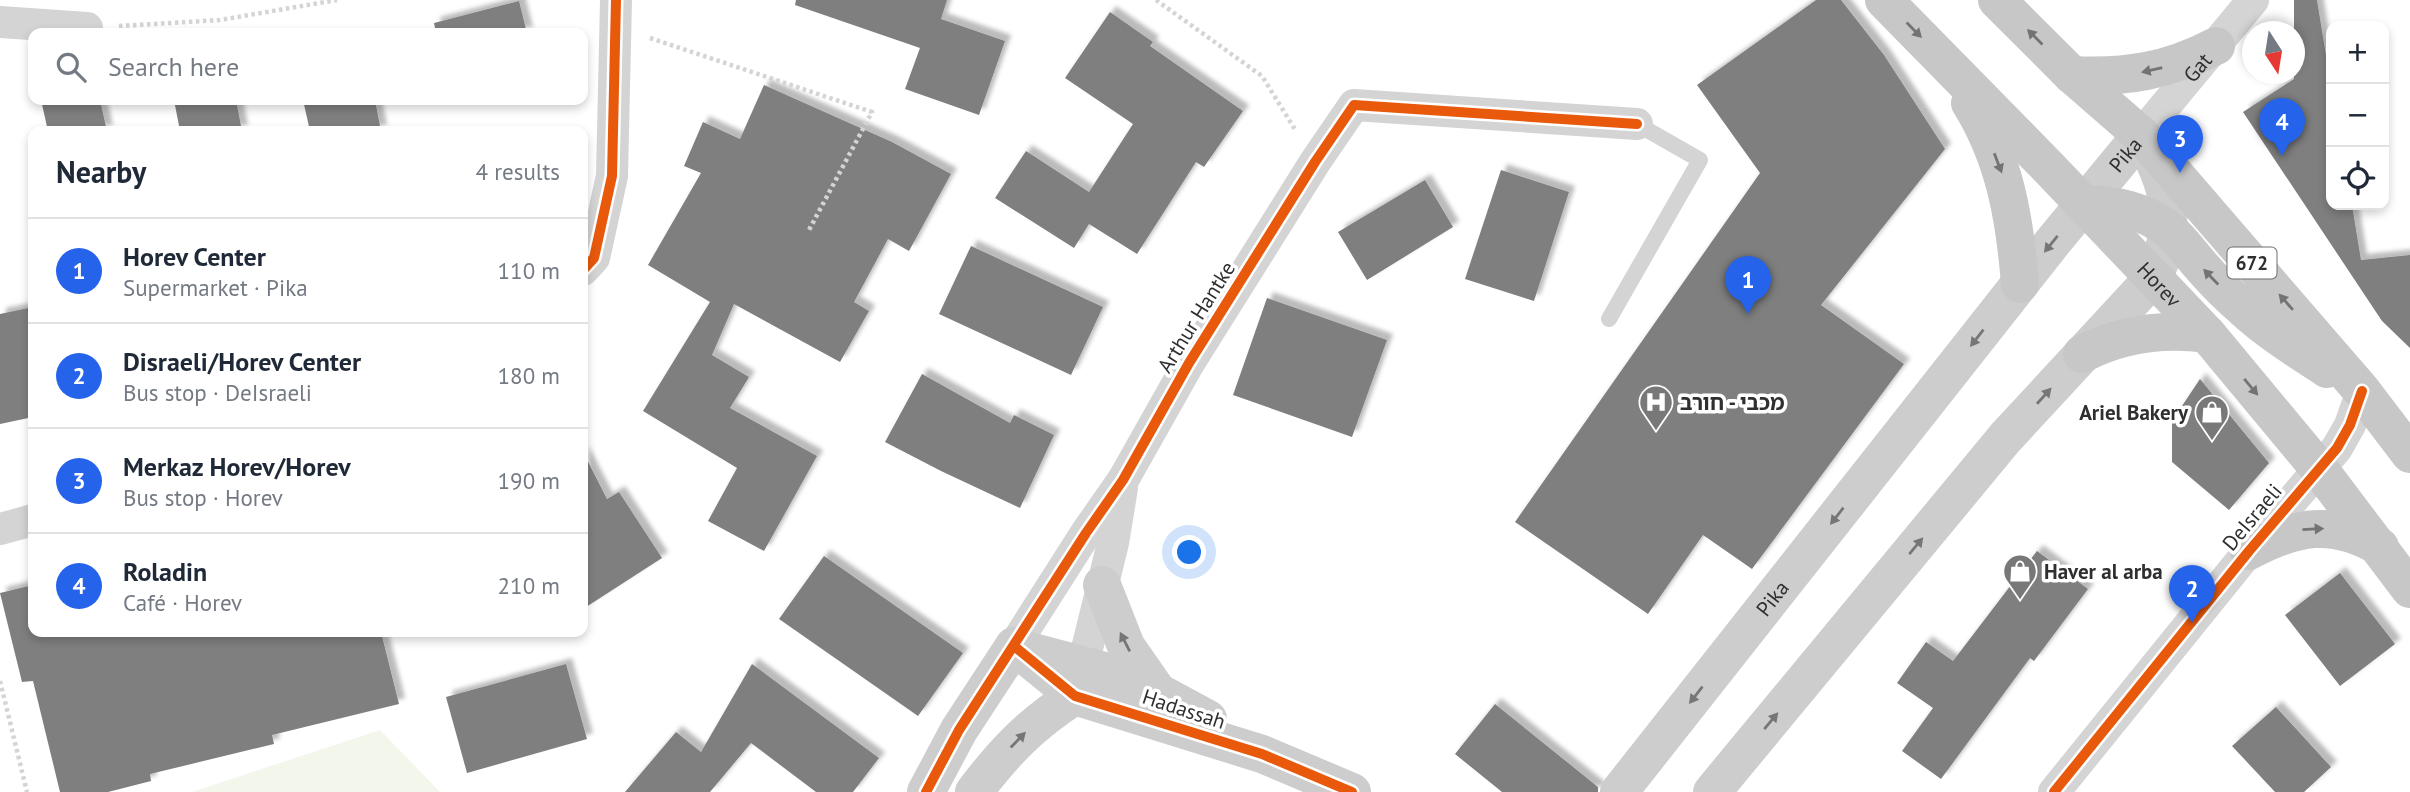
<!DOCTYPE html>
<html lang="en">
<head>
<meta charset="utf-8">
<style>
  body { margin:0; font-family:"PT Sans","Noto Sans Hebrew",sans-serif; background:#f6f6f7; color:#1f2937 }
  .controls { position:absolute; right:21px; top:21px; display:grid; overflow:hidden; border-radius:14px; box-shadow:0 4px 10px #0003 }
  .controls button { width:63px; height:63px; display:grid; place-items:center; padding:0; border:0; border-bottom:2px solid #e0e1e3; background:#fff; color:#1f2937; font:35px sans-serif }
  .compass { position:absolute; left:2242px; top:21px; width:63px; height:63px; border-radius:50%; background:#fff; box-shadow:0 4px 10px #0003; rotate:168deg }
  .you { position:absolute; left:1190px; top:553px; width:24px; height:24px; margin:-18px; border:5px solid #fff; border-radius:50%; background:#1a73e8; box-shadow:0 0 0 10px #1a73e833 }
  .badge { display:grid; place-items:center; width:46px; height:46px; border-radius:50%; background:#2563eb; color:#fff; font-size:23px; font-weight:700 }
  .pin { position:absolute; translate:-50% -58px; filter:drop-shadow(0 2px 4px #0008) }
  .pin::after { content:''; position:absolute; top:37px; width:24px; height:21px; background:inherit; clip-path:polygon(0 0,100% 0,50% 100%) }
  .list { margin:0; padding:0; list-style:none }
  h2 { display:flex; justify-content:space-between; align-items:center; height:91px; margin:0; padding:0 28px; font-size:30px }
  h2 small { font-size:23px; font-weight:400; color:#747a83 }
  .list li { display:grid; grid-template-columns:46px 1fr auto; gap:21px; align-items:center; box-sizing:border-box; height:105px; padding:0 28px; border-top:2px solid #e0e1e3 }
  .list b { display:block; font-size:26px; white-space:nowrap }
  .list p { margin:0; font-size:23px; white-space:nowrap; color:#747a83 }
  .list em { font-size:23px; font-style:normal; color:#747a83 }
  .icon { flex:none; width:38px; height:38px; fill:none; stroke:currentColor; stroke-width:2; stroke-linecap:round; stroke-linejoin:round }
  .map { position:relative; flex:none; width:2410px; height:792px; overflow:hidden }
  .search { position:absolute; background:#fff; box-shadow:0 4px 10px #0003; left:28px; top:28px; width:560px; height:77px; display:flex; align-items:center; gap:18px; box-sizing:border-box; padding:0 24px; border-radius:14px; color:#747a83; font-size:26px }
  .panel { position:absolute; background:#fff; box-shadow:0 4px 10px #0003; left:28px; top:126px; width:560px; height:511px; border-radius:14px }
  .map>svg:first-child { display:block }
  .green { fill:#f3f6eb }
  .building { fill:#7f7f7f; filter:url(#shadow) }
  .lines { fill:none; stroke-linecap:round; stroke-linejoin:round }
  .path { stroke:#d4d4d4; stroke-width:4.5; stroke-dasharray:3.5 3.5; stroke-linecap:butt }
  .lane { stroke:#d4d4d4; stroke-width:16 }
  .street { stroke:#d4d4d4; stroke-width:32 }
  .secondary { stroke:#cdcdcd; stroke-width:38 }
  .primary { stroke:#c7c7c7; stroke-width:38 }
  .cycleway-casing { stroke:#fff; stroke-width:15 }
  .cycleway { stroke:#e8590c; stroke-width:10 }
  .oneway { fill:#737373 }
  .oneway2 { fill:#767676 }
  .labels { text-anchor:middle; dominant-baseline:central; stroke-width:7; stroke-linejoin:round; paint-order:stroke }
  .shield { fill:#fff; stroke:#6d6d6d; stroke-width:2 }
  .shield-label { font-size:19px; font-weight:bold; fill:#2f2f2f }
  .street-label { font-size:21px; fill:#2f2f2f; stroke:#fff }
  .poi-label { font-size:21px; font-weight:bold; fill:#2f2f2f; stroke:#fff; text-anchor:start }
</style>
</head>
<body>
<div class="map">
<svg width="2410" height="792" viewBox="0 0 2410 792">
  <defs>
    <filter id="shadow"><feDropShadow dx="6" dy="-6" stdDeviation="2" flood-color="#0004"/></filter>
  </defs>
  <rect width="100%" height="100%" fill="#fff"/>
  <path class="green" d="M380,730l60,62h-248z"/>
  <path class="building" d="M796,0h151l-6,19 64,22 -26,74 -74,-26 15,-41 -125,-43z
    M1816,0h25l43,55 61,94 -124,156 83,59 -152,205 -49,-34 -55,79 -133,-92 245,-349 -63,-88z
    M2294,0h23l14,86v119h21l9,55 49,-5v93l-28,-27 -139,-209 51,-33z
    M519,1l8,32h-91l-2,-10z
    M1110,12l43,30 -3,4 93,65 -39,56 -8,-5 -59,92 -48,-30 -15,24 -79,-50 31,-47 63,41 44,-68 -68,-46z
    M764,85l128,57 59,32 -42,77 -21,-12 -34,63 15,9 -29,51 -106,-58 -22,51 37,22 -19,31 87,48 -53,95 -56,-30 29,-53 -94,-57 67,-109 -62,-37 53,-92 -17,-7 19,-44 37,17z
    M41,100h59l7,31h-59z
    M174,100h62l6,31h-62z
    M303,100h72l6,31h-71z
    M1501,170l68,22 -35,109 -69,-22z
    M1425,180l28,47 -86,53 -29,-48z
    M971,246l132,61 -32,68 -132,-61z
    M1267,298l120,42 -35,97 -119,-42z
    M33,307v110l-33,7v-110z
    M922,374l88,49 4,-8 40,20 -34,73 -79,-37 -56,-29z
    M2200,379l69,84 -40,47 -57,-48v-41z
    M583,452l24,47 12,-7 43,66 -79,51z
    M2037,551l51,38 -54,72 -4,-3 -89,121 -39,-28 31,-43 -36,-25 29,-41 27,19z
    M824,556l139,97 -45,63 -139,-97z
    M2340,573l55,71 -55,42 -55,-71z
    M33,585v47h348l18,72 -127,31 2,9 -124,30 1,7 -43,11h-48l-27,-111 -11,1 -22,-89z
    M566,664l21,75 -120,34 -21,-76z
    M752,664l127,94 -26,34h-37l-65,-49 -41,49h-85l51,-60 25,20z
    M1495,704l103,83v5h-96l-47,-38z
    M2276,707l55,60 -27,25h-29l-43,-46z"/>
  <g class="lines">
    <path class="path" d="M1156,0l106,76 34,55
      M119,26l101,-6 117,-20
      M650,38l222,74 -63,118
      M0,681l27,111"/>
    <path class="lane" d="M1609,319l91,-159 -63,-36"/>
    <g class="street">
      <path d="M0,22l87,6"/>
      <path id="s1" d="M2141,135l112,-135"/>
      <path d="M583,270l11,-12 18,-82 4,-176"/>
      <path d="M0,529l33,-9"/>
      <path d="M1014,646l72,-113 37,-53 66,-117 126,-201 39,-57 283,19"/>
      <path d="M1083,665l30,-122 9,-55"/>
      <path d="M2054,792l195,-241 88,-103 13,-23 12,-34"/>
    </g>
    <g class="secondary">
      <path d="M1102,585l24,61 32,46"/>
      <path d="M1014,646l61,50 187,58 90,38"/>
      <path d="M1026,650l90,24 42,18 50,27"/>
      <path d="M926,792l33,-62 55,-84"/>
      <path d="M974,792c30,-40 58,-69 101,-96l7,-24"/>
      <path id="s2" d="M1619,792l433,-549 89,-108c29,53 38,85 13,142l-149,161 -293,354"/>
    </g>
    <g class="primary">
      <path id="s3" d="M1884,0l166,169 157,165 113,136 90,119"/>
      <path d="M1997,0l75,75 69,60 221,256 48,63"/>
      <path d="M2072,75c54,3 96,-4 144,-29"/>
      <path d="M1970,103c35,56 45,117 50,181"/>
      <path d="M2084,205c28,-2 63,6 86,26 12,10 21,24 32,36 13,15 27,29 42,42 25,23 54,41 83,60"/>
      <path d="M2082,354c39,-20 81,-26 125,-20"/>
      <path d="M2249,551c47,-25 83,-32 131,-4"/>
    </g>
    <g class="cycleway-casing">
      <path id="cycleway" d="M583,270l11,-12 18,-82 4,-176
        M1014,646l61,50 187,58 90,38
        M926,792l33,-62 127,-197 37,-53 66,-117 126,-201 39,-57 283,19
        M2054,792l195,-241 88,-103 13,-23 12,-34"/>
    </g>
    <use href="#cycleway" class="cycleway"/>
  </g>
  <defs><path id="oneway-solid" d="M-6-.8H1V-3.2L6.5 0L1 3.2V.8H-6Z" transform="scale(1.75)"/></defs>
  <g class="oneway">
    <use href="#oneway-solid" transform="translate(1914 30) rotate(45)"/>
    <use href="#oneway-solid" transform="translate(2035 37) rotate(-135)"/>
    <use href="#oneway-solid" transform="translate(2152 70) rotate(167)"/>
    <use href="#oneway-solid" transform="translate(1998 163) rotate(69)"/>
    <use href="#oneway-solid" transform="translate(2211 277) rotate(-134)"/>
    <use href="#oneway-solid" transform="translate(2286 302) rotate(-131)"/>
    <use href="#oneway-solid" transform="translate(2251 387) rotate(50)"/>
    <use href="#oneway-solid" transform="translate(2313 529) rotate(-3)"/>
  </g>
  <g class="oneway2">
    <use href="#oneway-solid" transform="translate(2051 244) rotate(129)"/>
    <use href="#oneway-solid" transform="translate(1977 338) rotate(128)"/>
    <use href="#oneway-solid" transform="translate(2044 396) rotate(-48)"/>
    <use href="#oneway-solid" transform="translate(1837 516) rotate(128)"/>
    <use href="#oneway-solid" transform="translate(1916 546) rotate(-50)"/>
    <use href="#oneway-solid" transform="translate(1125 642) rotate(-117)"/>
    <use href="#oneway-solid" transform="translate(1696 695) rotate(128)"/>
    <use href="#oneway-solid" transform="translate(1771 721) rotate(-50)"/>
    <use href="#oneway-solid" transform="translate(1018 740) rotate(-46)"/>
  </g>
  <defs>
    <g id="hospital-pin" transform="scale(1.75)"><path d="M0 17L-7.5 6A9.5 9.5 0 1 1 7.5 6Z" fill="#787878" stroke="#fff"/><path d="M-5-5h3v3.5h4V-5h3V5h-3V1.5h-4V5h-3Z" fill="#fff"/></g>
    <g id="shop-pin" transform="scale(1.75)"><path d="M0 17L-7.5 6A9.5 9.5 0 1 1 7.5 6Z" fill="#787878" stroke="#fff"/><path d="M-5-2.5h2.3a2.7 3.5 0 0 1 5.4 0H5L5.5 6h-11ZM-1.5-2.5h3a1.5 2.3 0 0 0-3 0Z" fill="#fff"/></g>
  </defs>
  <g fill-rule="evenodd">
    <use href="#hospital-pin" x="1656" y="402"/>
    <use href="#shop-pin" x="2212" y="412"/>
    <use href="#shop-pin" x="2020" y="571"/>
  </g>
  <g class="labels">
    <rect class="shield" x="2227.5" y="247.5" width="49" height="31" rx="5"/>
    <g class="shield-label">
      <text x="2252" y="263">672</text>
    </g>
    <g class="street-label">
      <text stroke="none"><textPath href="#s1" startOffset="88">Gat</textPath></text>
      <text stroke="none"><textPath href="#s2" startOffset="814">Pika</textPath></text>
      <text stroke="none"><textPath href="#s3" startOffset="396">Horev</textPath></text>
      <text transform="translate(1196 317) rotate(-58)">Arthur Hantke</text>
      <text transform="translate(2252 517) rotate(-50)">DeIsraeli</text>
      <text stroke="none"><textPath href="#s2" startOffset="247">Pika</textPath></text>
      <text transform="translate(1184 709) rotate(18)">Hadassah</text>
    </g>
    <g class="poi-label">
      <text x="1680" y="402">מכבי - חורב</text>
      <text x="2188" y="412" text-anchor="end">Ariel Bakery</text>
      <text x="2044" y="571">Haver al arba</text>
    </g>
  </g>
</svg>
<div class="controls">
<button>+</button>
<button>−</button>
<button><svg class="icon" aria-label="locate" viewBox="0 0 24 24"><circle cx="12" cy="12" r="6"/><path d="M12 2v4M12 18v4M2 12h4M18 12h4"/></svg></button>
</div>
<svg class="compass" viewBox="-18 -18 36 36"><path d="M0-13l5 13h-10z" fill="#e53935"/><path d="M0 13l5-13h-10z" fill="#747a83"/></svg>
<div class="you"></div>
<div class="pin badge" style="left:1748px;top:314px">1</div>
<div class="pin badge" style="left:2192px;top:623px">2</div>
<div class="pin badge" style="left:2180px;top:173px">3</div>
<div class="pin badge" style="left:2282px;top:156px">4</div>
<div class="search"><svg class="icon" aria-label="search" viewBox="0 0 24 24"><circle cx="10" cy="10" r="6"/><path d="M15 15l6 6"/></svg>Search here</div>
<section class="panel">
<h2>Nearby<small>4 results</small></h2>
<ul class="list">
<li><span class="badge">1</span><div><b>Horev Center</b><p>Supermarket · Pika</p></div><em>110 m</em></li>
<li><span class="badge">2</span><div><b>Disraeli/Horev Center</b><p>Bus stop · DeIsraeli</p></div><em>180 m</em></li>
<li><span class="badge">3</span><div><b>Merkaz Horev/Horev</b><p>Bus stop · Horev</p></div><em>190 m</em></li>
<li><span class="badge">4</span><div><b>Roladin</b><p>Café · Horev</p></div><em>210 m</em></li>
</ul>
</section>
</div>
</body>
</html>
